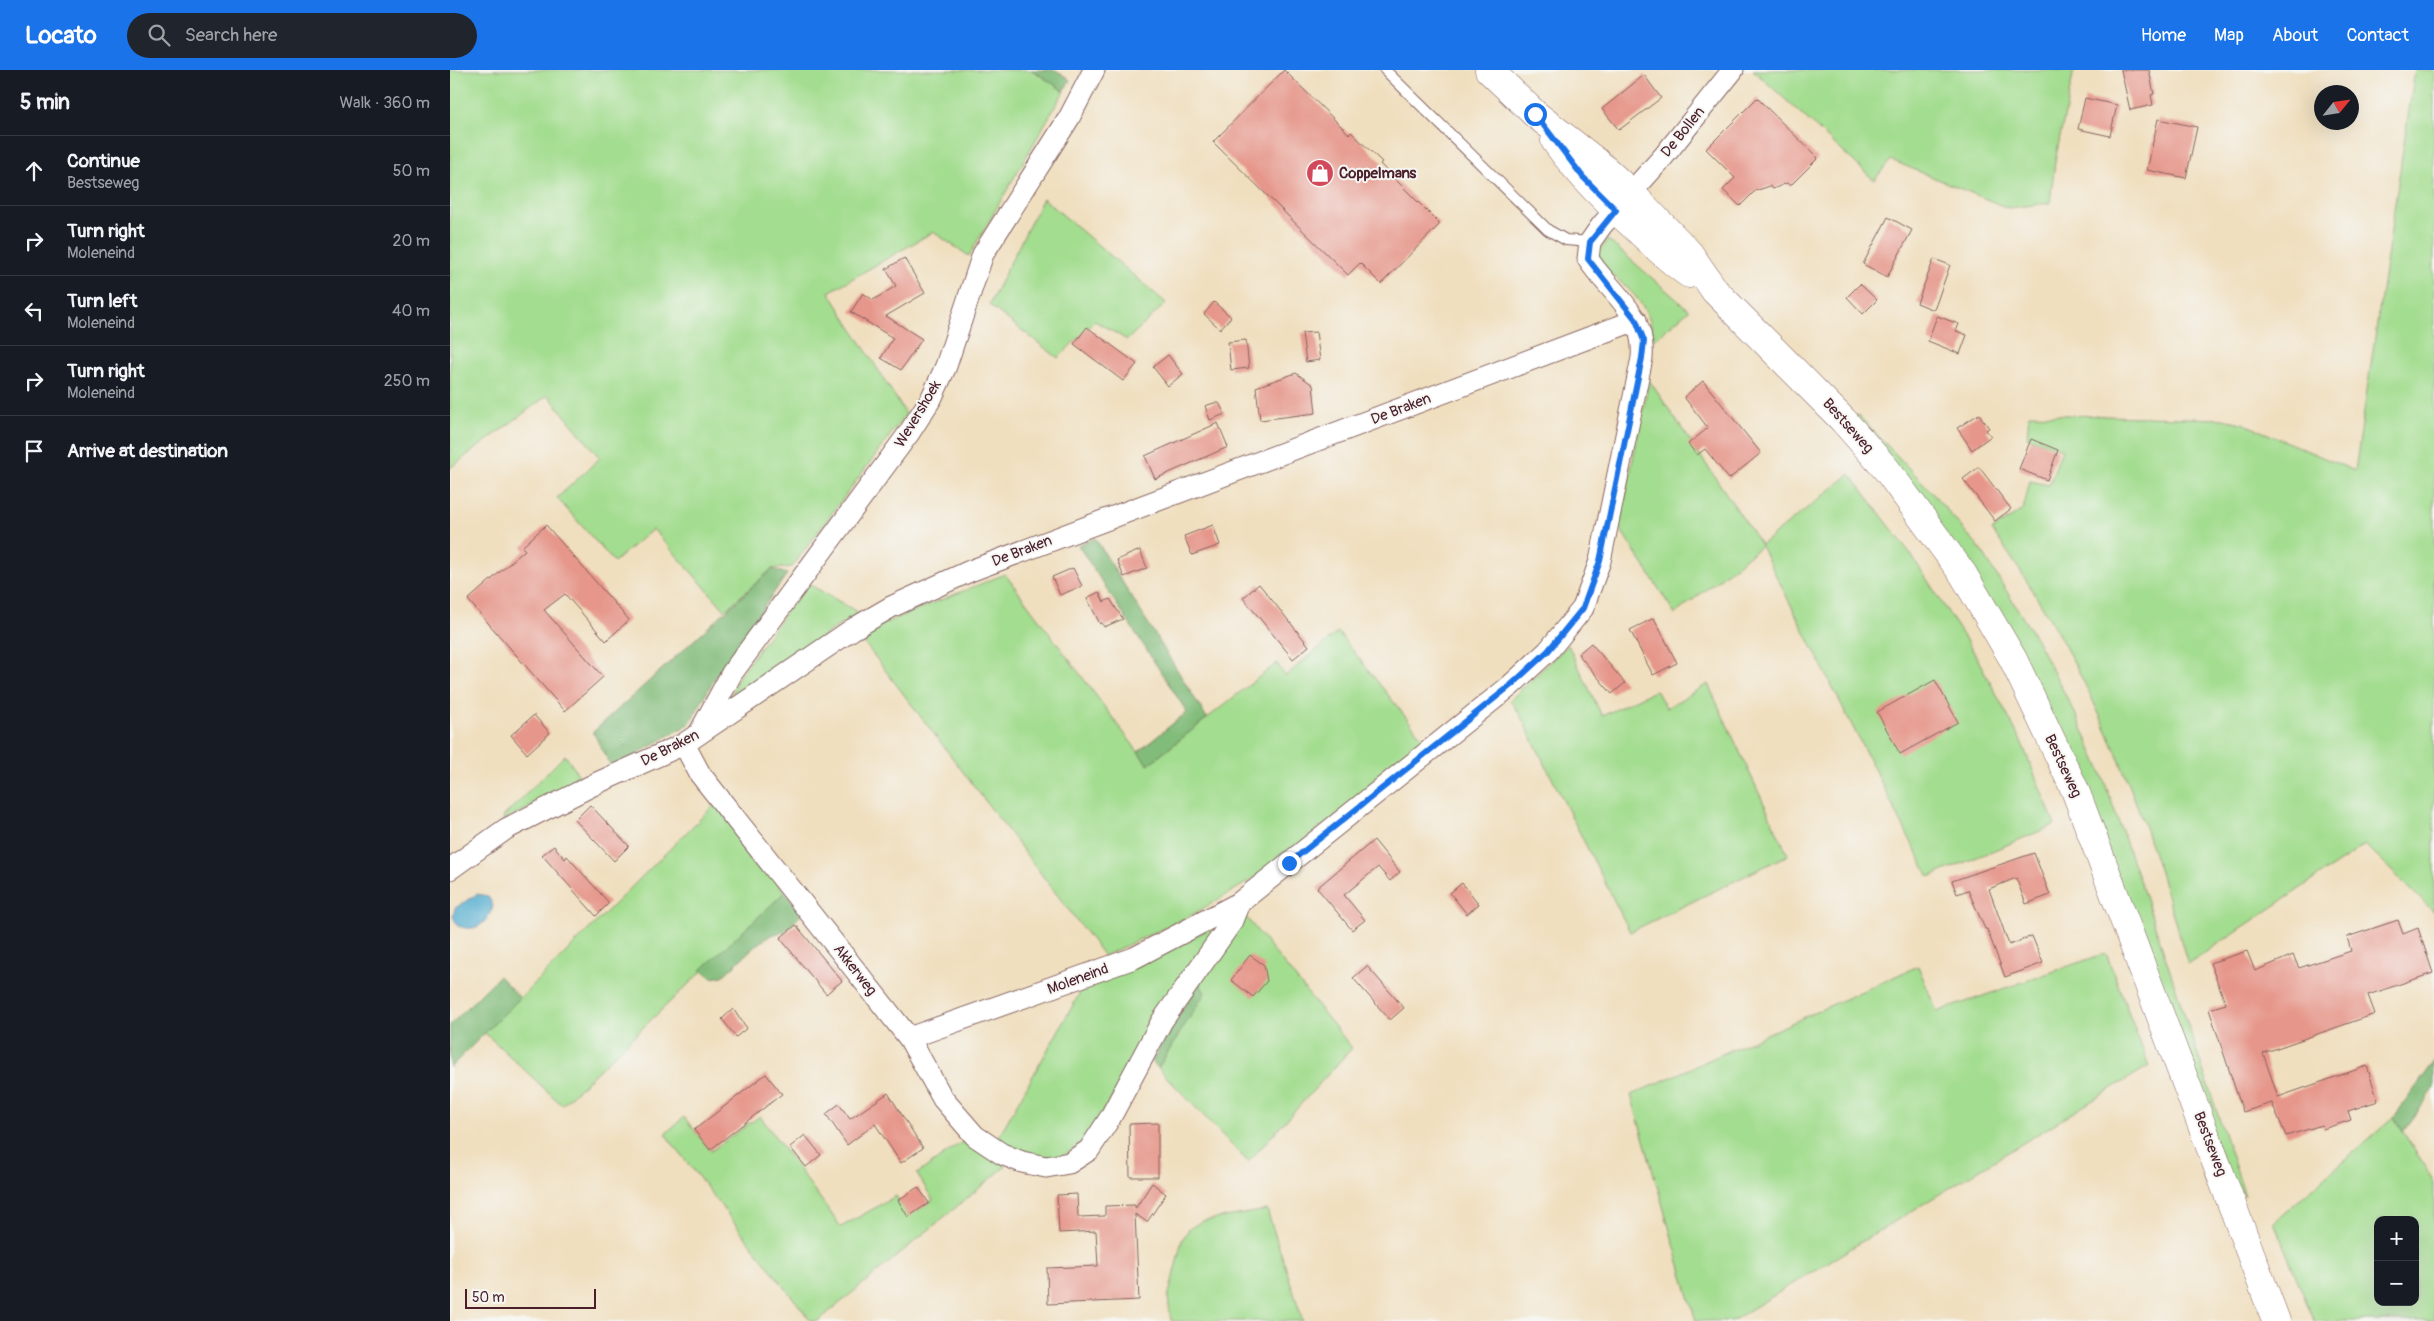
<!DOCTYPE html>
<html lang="en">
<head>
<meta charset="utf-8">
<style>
  body { margin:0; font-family:Pangolin,sans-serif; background:#20242c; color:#f1f3f6 }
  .controls { position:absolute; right:15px; bottom:15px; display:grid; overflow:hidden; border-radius:10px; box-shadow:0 5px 20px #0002 }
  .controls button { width:45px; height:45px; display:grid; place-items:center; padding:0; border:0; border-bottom:1px solid #363941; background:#171b24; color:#f1f3f6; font:25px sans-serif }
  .compass { position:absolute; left:1864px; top:15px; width:45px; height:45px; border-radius:50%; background:#171b24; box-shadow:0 5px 20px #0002; rotate:60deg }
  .scale { position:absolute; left:15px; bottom:12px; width:131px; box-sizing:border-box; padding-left:5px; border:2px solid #4a1f2b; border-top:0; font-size:14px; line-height:18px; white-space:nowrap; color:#4a1f2b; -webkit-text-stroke:4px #f6f6f2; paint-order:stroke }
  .stop { position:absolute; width:15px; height:15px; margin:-11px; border:4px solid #1a73e8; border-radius:50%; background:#fff }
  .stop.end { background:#1a73e8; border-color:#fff; box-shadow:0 1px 5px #0008 }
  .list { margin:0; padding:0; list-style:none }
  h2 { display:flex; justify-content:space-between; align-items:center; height:65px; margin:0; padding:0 20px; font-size:21px }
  h2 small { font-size:16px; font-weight:400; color:#9ea1a6 }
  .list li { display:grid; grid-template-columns:32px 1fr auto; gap:15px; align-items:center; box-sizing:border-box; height:70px; padding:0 20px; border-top:1px solid #363941 }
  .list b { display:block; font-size:19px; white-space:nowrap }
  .list p { margin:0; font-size:16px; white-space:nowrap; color:#9ea1a6 }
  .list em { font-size:16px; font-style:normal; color:#9ea1a6 }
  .icon { flex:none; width:28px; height:28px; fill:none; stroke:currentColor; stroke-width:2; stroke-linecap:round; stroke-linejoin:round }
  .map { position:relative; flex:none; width:1984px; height:1251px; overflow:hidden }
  header { display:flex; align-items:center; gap:30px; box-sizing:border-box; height:70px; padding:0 25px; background:#1a73e8; color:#fff }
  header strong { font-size:24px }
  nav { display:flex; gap:28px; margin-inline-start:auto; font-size:18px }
  .search { width:350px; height:45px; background:#20242c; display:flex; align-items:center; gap:12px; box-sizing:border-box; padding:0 18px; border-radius:28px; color:#9ea1a6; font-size:19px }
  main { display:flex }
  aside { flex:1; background:#171b24 }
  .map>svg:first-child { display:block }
  .green { fill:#a3dd8f; stroke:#767e5d; fill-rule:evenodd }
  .forest { fill:#82bc7a; stroke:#666e52 }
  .water { fill:#51accf; stroke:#4e667d }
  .building { fill:#e6968a }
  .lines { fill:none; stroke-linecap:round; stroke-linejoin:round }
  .lane-casing { stroke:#84625f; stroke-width:12 }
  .street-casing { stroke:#84625f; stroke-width:23 }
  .secondary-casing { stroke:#84625f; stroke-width:29 }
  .lane { stroke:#fff; stroke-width:10 }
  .street { stroke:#fff; stroke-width:21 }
  .secondary { stroke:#fff; stroke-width:28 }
  .route { stroke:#1a73e8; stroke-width:6 }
  .labels { text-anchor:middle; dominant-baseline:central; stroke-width:4; stroke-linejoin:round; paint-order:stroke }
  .street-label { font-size:15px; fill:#4a1f2b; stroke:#f6f6f2 }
  .poi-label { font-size:15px; font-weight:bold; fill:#4a1f2b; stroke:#f6f6f2; text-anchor:start }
</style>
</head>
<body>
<header>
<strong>Locato</strong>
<div class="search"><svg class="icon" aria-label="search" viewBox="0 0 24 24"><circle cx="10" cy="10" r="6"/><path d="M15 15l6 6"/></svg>Search here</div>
<nav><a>Home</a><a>Map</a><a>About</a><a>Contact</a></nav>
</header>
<main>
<aside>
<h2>5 min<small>Walk · 360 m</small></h2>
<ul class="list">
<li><svg class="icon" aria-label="ahead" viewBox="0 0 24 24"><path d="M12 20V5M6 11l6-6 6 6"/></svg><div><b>Continue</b><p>Bestseweg</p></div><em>50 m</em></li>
<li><svg class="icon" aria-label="right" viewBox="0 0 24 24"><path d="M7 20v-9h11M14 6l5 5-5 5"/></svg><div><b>Turn right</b><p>Moleneind</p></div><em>20 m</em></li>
<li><svg class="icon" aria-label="left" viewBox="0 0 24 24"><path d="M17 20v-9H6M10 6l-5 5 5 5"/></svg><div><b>Turn left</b><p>Moleneind</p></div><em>40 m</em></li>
<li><svg class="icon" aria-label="right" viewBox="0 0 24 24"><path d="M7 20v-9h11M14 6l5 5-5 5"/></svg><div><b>Turn right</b><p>Moleneind</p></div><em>250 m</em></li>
<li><svg class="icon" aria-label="arrive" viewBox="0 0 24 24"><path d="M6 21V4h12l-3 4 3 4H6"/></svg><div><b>Arrive at destination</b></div></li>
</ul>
</aside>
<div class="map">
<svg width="1984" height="1251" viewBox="0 0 1984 1251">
  <rect width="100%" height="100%" fill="#f6f6f2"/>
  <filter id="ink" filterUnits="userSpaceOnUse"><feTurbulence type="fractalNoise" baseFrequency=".02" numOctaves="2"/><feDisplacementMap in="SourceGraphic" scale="10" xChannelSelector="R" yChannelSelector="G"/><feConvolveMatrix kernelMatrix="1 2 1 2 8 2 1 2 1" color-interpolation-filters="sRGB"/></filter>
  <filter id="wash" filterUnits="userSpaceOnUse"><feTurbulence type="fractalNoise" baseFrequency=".0096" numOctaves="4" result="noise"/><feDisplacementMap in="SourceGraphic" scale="20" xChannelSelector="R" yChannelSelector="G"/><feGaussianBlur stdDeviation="1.12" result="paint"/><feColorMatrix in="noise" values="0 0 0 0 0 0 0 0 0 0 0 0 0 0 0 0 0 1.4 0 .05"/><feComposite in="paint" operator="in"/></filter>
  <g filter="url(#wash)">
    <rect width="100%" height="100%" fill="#f0dfbf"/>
    <path class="green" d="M0,0h582l32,21 -95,165 -36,-24 -104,60 77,122 -114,153 -20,2 -47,41 -72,-81 -39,33 -57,-64 43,-40 -52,-63 -98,73z
      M1303,0h321l-19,91 -5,42 -42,5 -117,-48 -17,20z
      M1965,0h19v842l-69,-67 -177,119c-18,-59 -35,-119 -58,-177 -35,-91 -81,-178 -138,-257l31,-20 7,-29 19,4 13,-36 -35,-12 2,-23 194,5 19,4 113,48z
      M593,128l123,105 -39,37 -32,-19 -37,37 -69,-53z
      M1158,170l81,70 -35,30c-2,-8 -3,-19 -7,-26 -5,-11 -15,-22 -24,-30 -12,-11 -23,-15 -25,-32z
      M1199,310l112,165 89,-71 60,79 65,101 46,87 34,84 -126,52 -168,-331 -86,68 -56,-87z
      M1408,345l69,72 54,63 55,89 41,78 23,52 49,139 96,288 -15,-16 -145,-392 -233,-368z
      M555,504l143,191 129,-102 8,13 53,-44 90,113 -170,131 -66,39 -88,41 -245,-320 40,-19z
      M357,513l52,30 -29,18 -104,78 11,-30z
      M1118,575l34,71 54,-26 10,18 42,-24 80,171 -158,77 -111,-219 -9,-13z
      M115,685l19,28 -81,37 1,-4z
      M265,734l70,88 -223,213 -77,-72z
      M796,847l106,131 -104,114 -90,-94 15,-24 26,-62z
      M767,855l-131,215 -23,16 -26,1 -42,-14 87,-154 39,-16z
      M1656,883l43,113 -417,255h-36l-65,-226 287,-129 19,46z
      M310,1046l81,111 55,-31 13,20 24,-16 -16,-26 52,-37 37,29 -188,155h-7l-146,-187 19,-17 27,34z
      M1944,1047l40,65v139h-120l-40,-99zM1928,1150h37v82h-37z
      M817,1140l36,111h-132l-3,-23 14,-58 7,-11 13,-8z"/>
    <path class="forest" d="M582,0h24l14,10 -6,11z
      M645,468l112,180 -59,47 -10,-13 49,-40 -109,-167z
      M322,499l15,5 -68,97 -30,53 -77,44 -19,-36z
      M335,822l17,22 -17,17 -14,4 -15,10 -33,31 -11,2 -11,-8z
      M49,906l21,22 -70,70v-43z
      M749,912l6,11 -47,75 -6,-7z
      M1984,992v27l-31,43 -9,-15z"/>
    <path class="water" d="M27,824l11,2 5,10c-6,17 -16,27 -35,20l-5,-9 2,-9z"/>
    <g id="blocks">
      <path class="building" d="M834,0l65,64 2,-2 31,30 -2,2 60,60 -59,60 -21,-21 -12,12 -135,-133z
        M1671,0h28l5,24 -3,1 2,10 -23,5z
        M1194,5l17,23 -42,32 -17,-21z
        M1307,28l61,60 -28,28 -3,-3 -14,6 -3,-3 -15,5 -15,15 -17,-16 12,-12 -29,-29z
        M1635,28l32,7 -7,31 -32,-7z
        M1708,49l39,8 -11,51 -39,-8z
        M1438,147l24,13 -25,47 -24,-13z
        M454,188l21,35 -39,23 36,23 -21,31 -20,-12 12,-20 -42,-26 12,-19 10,7 23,-14 -10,-17z
        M1484,189l16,6 -16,45 -17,-7z
        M1410,214l17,16 -14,14 -16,-17z
        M764,232l17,15 -11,12 -16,-15z
        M1487,246l22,8 -3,7 11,4 -7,19 -32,-13z
        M637,257l50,37 -14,17 -49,-37z
        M866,262l4,28 -14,2 -4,-29z
        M796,270l3,28 -18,2 -3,-28z
        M718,285l15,19 -15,12 -15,-19z
        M846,303l17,12 3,28 -56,7 -4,-33z
        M1253,311l58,72 -32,26 -24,-30 -8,6 -9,-11 20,-16 -24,-31z
        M764,333h5l6,11 -15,6 -5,-14z
        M1529,344l10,14 -3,2 5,6 -19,14 -15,-22z
        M768,353l10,24 -73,32 -10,-23z
        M1581,369l27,11 -11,30 -28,-11z
        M1529,397l32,42 -16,12 -32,-42z
        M96,455l83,95 -23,21 -41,-47 -21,16 59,67 -38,34 -97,-111 57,-50 -3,-3z
        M763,455l7,20 -28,10 -8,-19z
        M690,480l7,18 -23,9 -7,-17z
        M623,498l9,18 -22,9 -8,-18z
        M809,514l50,62 -16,13 -50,-61z
        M649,522l5,10 6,-3 13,20 -19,8 -2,-4 -2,1 -13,-26z
        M1204,548l23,45 -24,12 -23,-45z
        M1141,573l34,40 -13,11 -34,-40z
        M1485,610l23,42 -58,32 -23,-42z
        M84,645l16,18 -23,21 -16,-19z
        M140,735l39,41 -15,15 -39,-41z
        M924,770l26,32 -10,9 -12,-14 -34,28 21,25 -13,10 -35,-42z
        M104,776l11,13 2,-3 42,47 -13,13 -54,-61z
        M1584,783l16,42 -24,9 -10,-26 -27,11 20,56 23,-9 11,27 -38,14 -18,-48h-2l-17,-39 -11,4 -5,-13z
        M1012,813l17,21 -12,10 -17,-21z
        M1948,850l5,14 15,-6 15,45 -65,22 7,19 -112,39 15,44 89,-31 11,35 -30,10 3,9 -28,9 -1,-4 -36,11 -14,-33 -29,9 -34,-103 17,-5 -16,-41 37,-12 8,20 38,-16 6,13 52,-17 -4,-14z
        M346,855l46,56 -16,13 -46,-56z
        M800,885l14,10 3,16 -14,16 -22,-17z
        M917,896l37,42 -14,12 -37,-42z
        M283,939l14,19 -11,9 -14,-18z
        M316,1004l16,20 -72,56 -16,-20z
        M438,1023l35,55 -22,15 -26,-39 -28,21 -21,-31 13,-10 11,15z
        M708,1053v54h-28l-1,-53z
        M355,1065l16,20 -15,12 -16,-20z
        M702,1113l14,11 -19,28 -12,-8 4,86 -91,4 -1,-36 51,-2 -2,-35 -37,2 -2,-38 20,-1 1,23 27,-1v-10l30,-1v4z
        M468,1117l11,16 -21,14 -10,-17z"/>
    </g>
  </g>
  <g filter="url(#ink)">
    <use href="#blocks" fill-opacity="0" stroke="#84625f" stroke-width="1"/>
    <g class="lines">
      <g class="lane-casing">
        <path id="lane" d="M935,0l163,160 18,10 24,2"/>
      </g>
      <g class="street-casing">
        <path id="street" d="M251,660l31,-57 177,-240 23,-36 14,-31 37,-112 86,-136 25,-48
          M234,674l16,30 209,264 34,61 32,37 27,18 20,8 24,5 23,-4 20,-13 21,-32 52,-97 69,-98 8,-20
          M0,799l56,-40 91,-46 87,-39 169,-115 38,-22 79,-36 666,-251
          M459,968l225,-80 105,-55 271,-217 38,-35 35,-43 17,-47 42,-203c4,-45 -31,-64 -54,-99l2,-17 12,-17 61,-68 70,-87"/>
      </g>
      <g class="secondary-casing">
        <path id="secondary" d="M1039,0l46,44 62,48 34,31 58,60 26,38 128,129 44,50 76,104 50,85 62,131 201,531
          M1105,71c24,34 53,62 84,90 16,15 32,31 50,43"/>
      </g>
      <use href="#lane" class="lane"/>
      <use href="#street" class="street"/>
      <use href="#secondary" class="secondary"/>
    </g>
  </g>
  <g class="lines" filter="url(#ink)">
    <path class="route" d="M839,793l221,-177 38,-35 35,-43 17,-47 42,-203 2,-17 -8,-21 -48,-61 2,-17 26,-32 -33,-33 -48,-63"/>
  </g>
  <defs>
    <g id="shop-disc" transform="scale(1.4375)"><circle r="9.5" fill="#d1495b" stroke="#f6f6f2"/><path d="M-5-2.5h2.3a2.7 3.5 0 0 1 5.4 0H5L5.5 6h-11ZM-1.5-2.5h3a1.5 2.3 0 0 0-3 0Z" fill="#fff"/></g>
  </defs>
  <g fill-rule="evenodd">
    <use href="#shop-disc" x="870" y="103"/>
  </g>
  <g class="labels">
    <g class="street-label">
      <text transform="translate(1233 62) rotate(-51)">De Bollen</text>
      <text transform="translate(951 339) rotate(-21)">De Braken</text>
      <text transform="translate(468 344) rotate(-59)">Wevershoek</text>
      <text transform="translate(1398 356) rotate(48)">Bestseweg</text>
      <text transform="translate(572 481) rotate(-21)">De Braken</text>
      <text transform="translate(220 678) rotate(-27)">De Braken</text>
      <text transform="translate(1613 696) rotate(65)">Bestseweg</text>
      <text transform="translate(405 900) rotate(52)">Akkerweg</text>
      <text transform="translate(628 909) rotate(-20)">Moleneind</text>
      <text transform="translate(1760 1074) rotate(69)">Bestseweg</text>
    </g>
    <g class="poi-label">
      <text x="889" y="103">Coppelmans</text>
    </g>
  </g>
</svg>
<div class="controls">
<button>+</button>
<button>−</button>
</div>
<svg class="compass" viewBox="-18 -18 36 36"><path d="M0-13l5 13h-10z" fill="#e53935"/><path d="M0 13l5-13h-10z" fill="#9ea1a6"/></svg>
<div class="scale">50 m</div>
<div class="stop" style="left:1085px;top:44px"></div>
<div class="stop end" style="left:839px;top:793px"></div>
</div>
</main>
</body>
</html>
